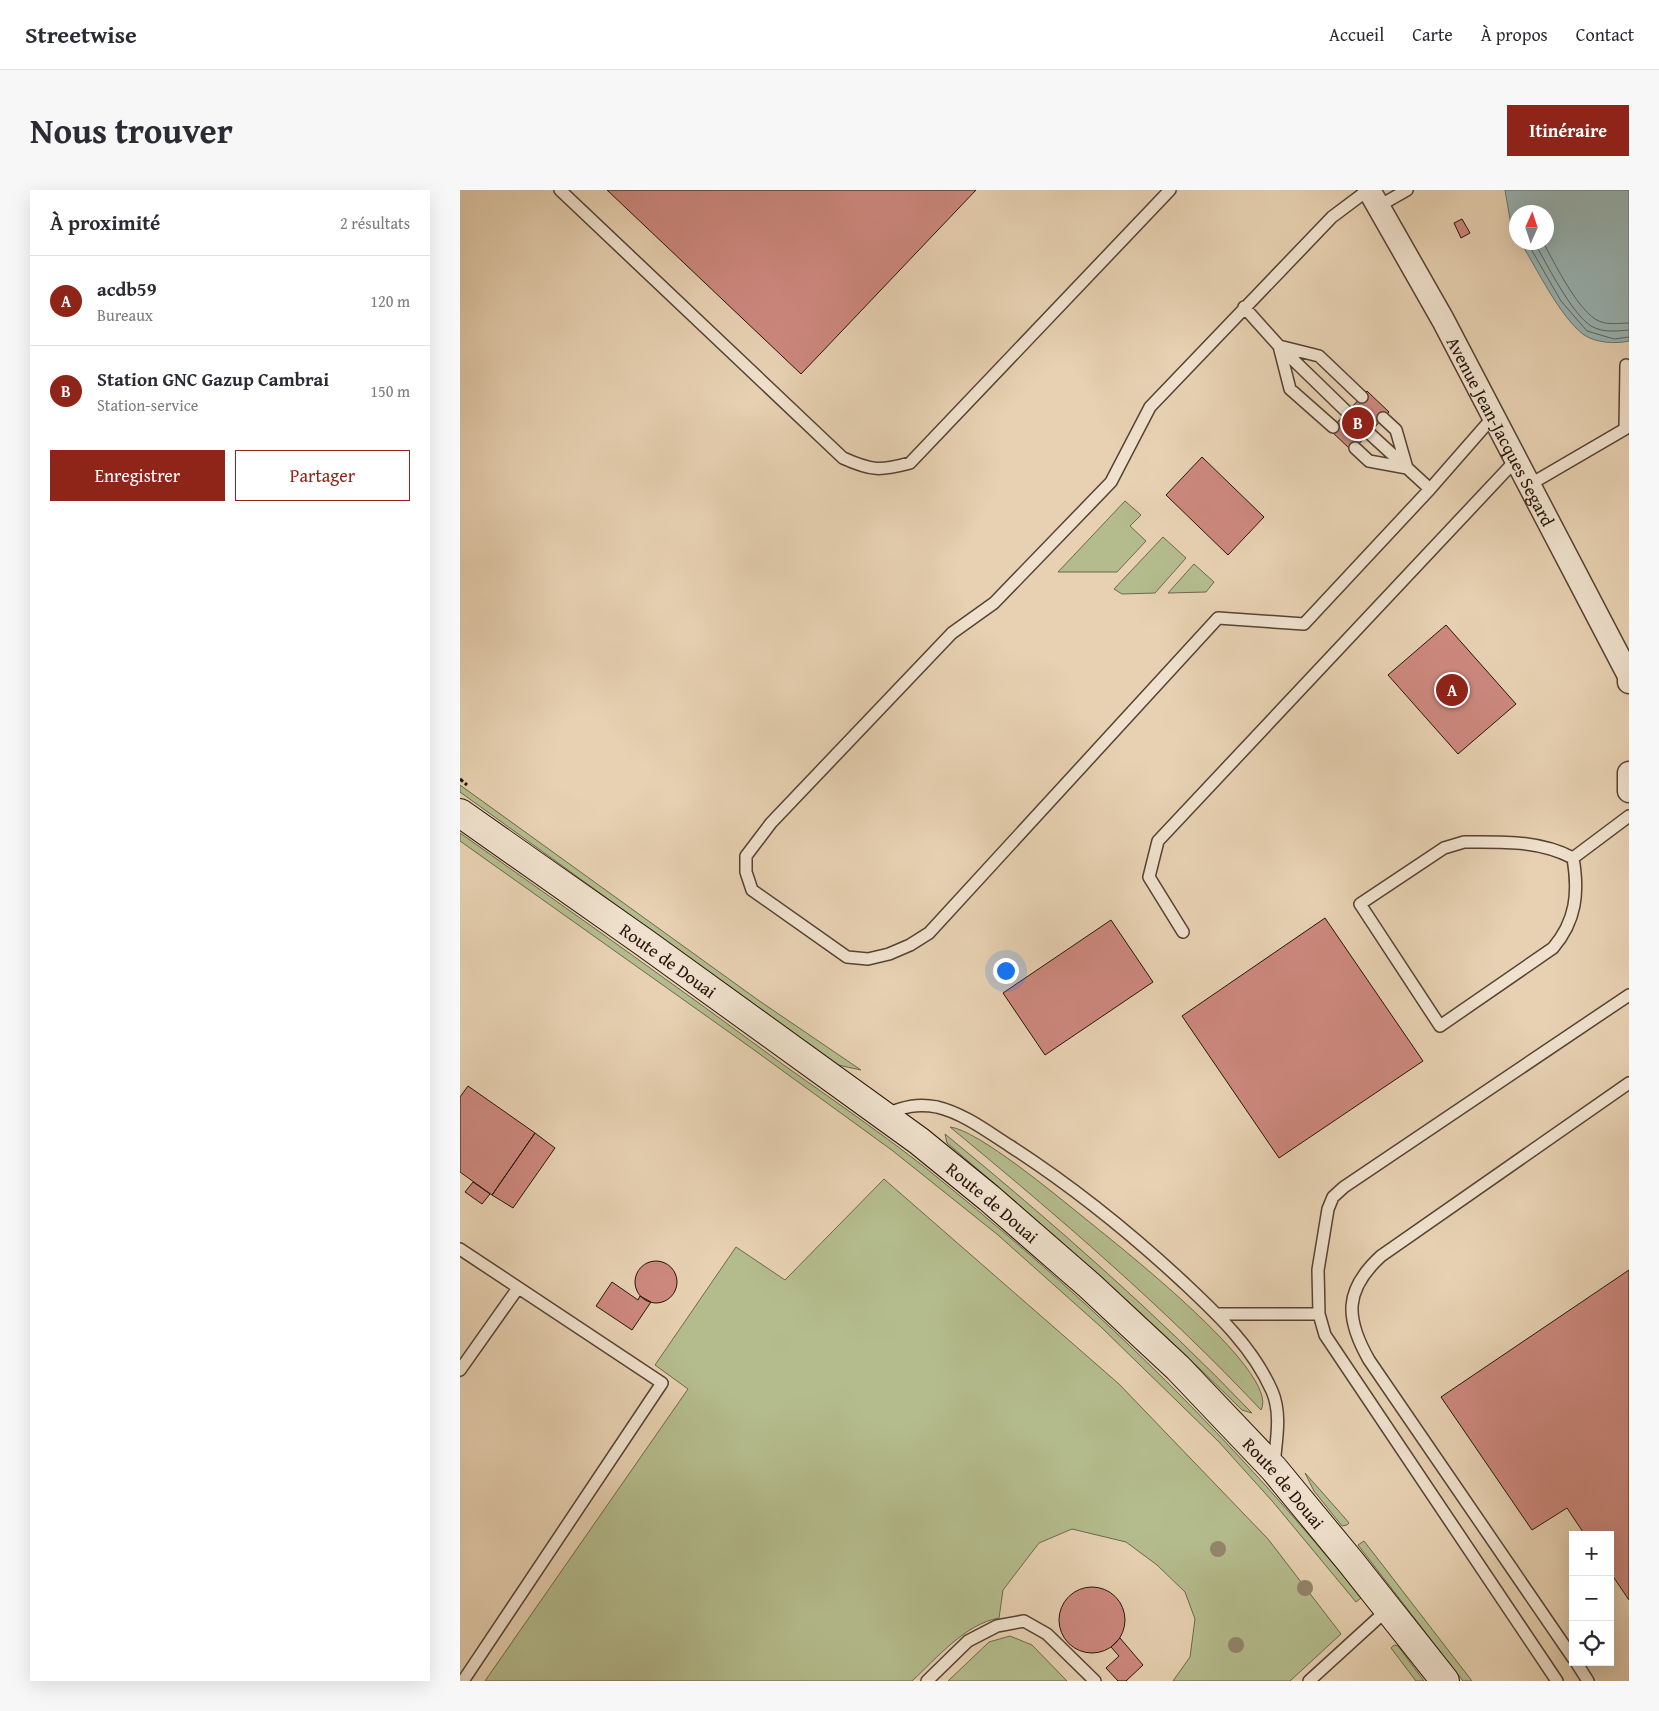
<!DOCTYPE html>
<html lang="fr">
<head>
<meta charset="utf-8">
<style>
  body { margin:0; font-family:"Gentium Book Plus",serif; background:#f7f7f7; color:#2b2b33 }
  .controls { position:absolute; right:15px; bottom:15px; display:grid; overflow:hidden; border-radius:0px; box-shadow:0 5px 20px #0002 }
  .controls button { width:45px; height:45px; display:grid; place-items:center; padding:0; border:0; border-bottom:1px solid #e1e1e2; background:#fff; color:#2b2b33; font:25px sans-serif }
  .compass { position:absolute; left:1049px; top:15px; width:45px; height:45px; border-radius:50%; background:#fff; box-shadow:0 5px 20px #0002; rotate:3deg }
  .you { position:absolute; left:545px; top:780px; width:18px; height:18px; margin:-12px; border:4px solid #fff; border-radius:50%; background:#1a73e8; box-shadow:0 0 0 8px #1a73e833 }
  .badge { display:grid; place-items:center; width:32px; height:32px; border-radius:50%; background:#8f2418; color:#fff; font-size:16px; font-weight:700 }
  .pin { position:absolute; translate:-50% -50%; border:2px solid #fff; box-shadow:0 1px 5px #0006 }
  .list { margin:0; padding:0; list-style:none }
  h2 { display:flex; justify-content:space-between; align-items:center; height:65px; margin:0; padding:0 20px; font-size:21px }
  h2 small { font-size:16px; font-weight:400; color:#7c7c81 }
  .list li { display:grid; grid-template-columns:32px 1fr auto; gap:15px; align-items:center; box-sizing:border-box; height:90px; padding:0 20px; border-top:1px solid #e1e1e2 }
  .list b { display:block; font-size:19px; white-space:nowrap }
  .list p { margin:0; font-size:16px; white-space:nowrap; color:#7c7c81 }
  .list em { font-size:16px; font-style:normal; color:#7c7c81 }
  .actions { display:flex; gap:10px; padding:15px 20px }
  .actions a { flex:1; padding:11px 0; border:1px solid #8f2418; border-radius:0px; text-align:center; font-size:18px; color:#8f2418 }
  .actions .main { background:#8f2418; color:#fff }
  .icon { flex:none; width:28px; height:28px; fill:none; stroke:currentColor; stroke-width:2; stroke-linecap:round; stroke-linejoin:round }
  .map { position:relative; flex:none; width:1169px; height:1491px; overflow:hidden; border-radius:0px }
  header { display:flex; align-items:center; gap:30px; box-sizing:border-box; height:70px; padding:0 25px; background:#fff; border-bottom:1px solid #e1e1e2 }
  header strong { font-size:24px }
  nav { display:flex; gap:28px; margin-inline-start:auto; font-size:18px }
  .intro { display:flex; align-items:center; justify-content:space-between; box-sizing:border-box; height:120px; padding:0 30px }
  h1 { margin:0; font-size:35px }
  .button { padding:12px 22px; border-radius:0px; background:#8f2418; color:#fff; font-size:18px; font-weight:700 }
  main { display:flex; gap:30px; padding:0 30px }
  aside { flex:1; background:#fff; border-radius:0px; box-shadow:0 5px 20px #0002 }
  .map>svg:first-child { display:block }
  .green { fill:#b4bc8d; stroke:#6d684b }
  .water { fill:#98b5b4; stroke:#6a7570 }
  .lines { fill:none; stroke-linecap:round; stroke-linejoin:round }
  .shore { stroke:#5f645e; stroke-width:1 }
  .building { fill:#cd887e; stroke:#261409 }
  .lane-casing { stroke:#564333; stroke-width:14 }
  .street-casing { stroke:#564333; stroke-width:25 }
  .secondary-casing { stroke:#261409; stroke-width:30 }
  .path { stroke:#261409; stroke-width:3; stroke-dasharray:4 2.5; stroke-linecap:butt }
  .lane { stroke:#efe1cd; stroke-width:11 }
  .street { stroke:#efe1cd; stroke-width:22 }
  .secondary { stroke:#efe1cd; stroke-width:28 }
  .tree { fill:#94856b }
  .labels { text-anchor:middle; dominant-baseline:central; stroke-width:4.5; stroke-linejoin:round; paint-order:stroke }
  .street-label { font-size:18px; fill:#261409; stroke:#efe1cd }
</style>
</head>
<body>
<header>
<strong>Streetwise</strong>
<nav><a>Accueil</a><a>Carte</a><a>À propos</a><a>Contact</a></nav>
</header>
<div class="intro"><h1>Nous trouver</h1><a class="button">Itinéraire</a></div>
<main>
<aside>
<h2>À proximité<small>2 résultats</small></h2>
<ul class="list">
<li><span class="badge">A</span><div><b>acdb59</b><p>Bureaux</p></div><em>120 m</em></li>
<li><span class="badge">B</span><div><b>Station GNC Gazup Cambrai</b><p>Station-service</p></div><em>150 m</em></li>
</ul>
<div class="actions"><a class="main">Enregistrer</a><a>Partager</a></div>
</aside>
<div class="map">
<svg width="1169" height="1491" viewBox="0 0 1169 1491">
  <rect width="100%" height="100%" fill="#e7d1b2"/>
  <filter id="stains"><feTurbulence type="fractalNoise" baseFrequency=".004" numOctaves="4"/><feColorMatrix values="0 0 0 0 .2 0 0 0 0 .09 0 0 0 0 .02 0 0 0 .5 -.17"/></filter>
  <radialGradient id="worn" r=".72"><stop offset=".6" stop-color="#630" stop-opacity="0"/><stop offset="1" stop-color="#630" stop-opacity=".3"/></radialGradient>
  <path class="green" d="M665,311l16,14 -11,11 16,15 -29,31h-59z
    M703,347l23,21 -31,35 -33,1 -8,-5z
    M734,374l20,18 -8,10 -38,1z
    M0,595l298,215 103,70 -23,-5 -378,-273z
    M0,643c109,77 218,154 325,233 55,39 111,77 163,120 154,125 289,257 413,412l-5,4 -83,-100 -54,-60 -118,-115 -103,-92 -105,-84 -143,-104 -290,-206z
    M490,937c28,3 107,69 132,89 29,24 200,156 179,194 -97,-103 -202,-193 -311,-283z
    M485,944c107,88 211,179 307,279l-10,-3c-94,-94 -194,-181 -295,-267z
    M424,989l235,205 149,155 73,95 -51,47h-117l17,-24 5,-38 -10,-27 -28,-27 -31,-23 -54,-13 -33,14 -36,47 -4,28c-34,6 -62,40 -87,63h-427l203,-292 -33,-24 81,-118 49,33z
    M845,1283l39,44 5,6 -2,2 -5,1 -28,-35z
    M904,1351l108,140h-9l-105,-136z
    M550,1446l22,9 35,36h-119l41,-39z
    M934,1455l4,1 26,35h-8l-25,-33z"/>
  <path class="water" d="M1045,0h124v151c-13,3 -33,2 -45,-6 -24,-18 -47,-66 -63,-92l25,-1v-30h-30v22l-5,-9z"/>
  <g class="lines">
    <path class="shore" d="M1067,52l34,59 26,30 27,8 15,-2
      M1074,52c13,22 37,71 57,84 12,7 26,5 38,4
      M1083,52c12,22 32,63 52,77 11,7 23,4 34,4"/>
  </g>
  <path class="building" d="M147,0h369l-175,184z
    M1002,29l8,14 -9,5 -7,-15z
    M907,201l22,21 -37,39 -22,-21z
    M742,267l62,60 -36,38 -62,-60z
    M986,435l70,79 -58,50 -70,-79z
    M865,728l98,143 -144,97 -97,-142z
    M651,730l42,62 -108,73 -42,-62z
    M8,896l67,47 -43,62 -32,-23v-75z
    M75,943l20,15 -42,60 -21,-13z
    M13,992l17,12 -8,10 -17,-12z
    M175 1092a21 21 0 1 1 42 0a21 21 0 1 1-42 0Z
    M1169,1080v330l-19,-28v-37h-25l-18,-27 -35,22 -91,-133z
    M152,1092l26,18 2,-4 11,6 -19,28 -36,-24z
    M599 1430a33 33 0 1 1 66 0a33 33 0 1 1-66 0Z
    M660,1448l23,27 -17,16h-8l-12,-13 13,-12 -8,-9z"/>
  <g class="lines">
    <g class="lane-casing">
      <path id="lane" d="M100,0l283,268c29,13 37,13 67,5l260,-273
        M908,0l-36,27 -182,190 -39,75 -117,121 -42,30 -181,190 -25,33v16l6,18 95,67 21,2 21,-5 21,-9 19,-12 289,-315 86,6 126,-135 63,-72
        M919,16l28,-16
        M784,117l35,39 68,66
        M873,237l-43,-38 -11,-43 40,10 43,41
        M909,243l61,56
        M895,258l14,13 38,7 -11,-38 -13,-12
        M1069,295l96,-56 1,-64
        M1004,652c38,0 75,-2 109,16 6,35 3,63 -20,90l-113,78 -80,-122 84,-56z
        M1113,668l56,-42
        M723,742l-34,-55 9,-36 358,-381
        M426,924c18,-7 31,-11 51,-7 26,6 51,25 73,39 62,40 118,85 172,135 35,33 70,65 90,110 10,23 4,50 2,74
        M0,1059l202,134 -199,298
        M757,1124h102
        M0,1180l58,-82
        M1113,1468l-204,-298c-24,-42 -25,-70 12,-104l248,-173
        M1116,1472l12,19
        M467,1491l41,-40 29,-15 27,-5 23,13 48,47
        M849,1491l79,-72
        M1097,1491l-232,-346 -6,-21 -1,-44 10,-61 5,-12 11,-10 285,-192"/>
    </g>
    <g class="street-casing">
      <g id="street">
        <path id="s1" d="M909,0l74,130 186,356v6"/>
        <path d="M1169,583v18"/>
      </g>
    </g>
    <g class="secondary-casing">
      <g id="secondary">
        <path id="s2" d="M0,623l185,130 274,198 70,57 101,88 88,82 96,101 76,92 95,120"/>
      </g>
    </g>
    <path class="path" d="M0,589l7,6"/>
    <use href="#lane" class="lane"/>
    <use href="#street" class="street"/>
    <use href="#secondary" class="secondary"/>
  </g>
  <g class="tree">
    <circle cx="758" cy="1359" r="8"/>
    <circle cx="845" cy="1398" r="8"/>
    <circle cx="776" cy="1455" r="8"/>
  </g>
  <g class="labels">
    <g class="street-label">
      <text stroke="none"><textPath href="#s1" startOffset="275">Avenue Jean-Jacques Segard</textPath></text>
      <text stroke="none"><textPath href="#s2" startOffset="255">Route de Douai</textPath></text>
      <text stroke="none"><textPath href="#s2" startOffset="660">Route de Douai</textPath></text>
      <text stroke="none"><textPath href="#s2" startOffset="1065">Route de Douai</textPath></text>
    </g>
  </g>
  <rect width="100%" height="100%" filter="url(#stains)"/>
  <rect width="100%" height="100%" fill="url(#worn)"/>
</svg>
<div class="controls">
<button>+</button>
<button>−</button>
<button><svg class="icon" aria-label="locate" viewBox="0 0 24 24"><circle cx="12" cy="12" r="6"/><path d="M12 2v4M12 18v4M2 12h4M18 12h4"/></svg></button>
</div>
<svg class="compass" viewBox="-18 -18 36 36"><path d="M0-13l5 13h-10z" fill="#e53935"/><path d="M0 13l5-13h-10z" fill="#7c7c81"/></svg>
<div class="you"></div>
<div class="pin badge" style="left:992px;top:500px">A</div>
<div class="pin badge" style="left:898px;top:233px">B</div>
</div>
</main>
</body>
</html>
